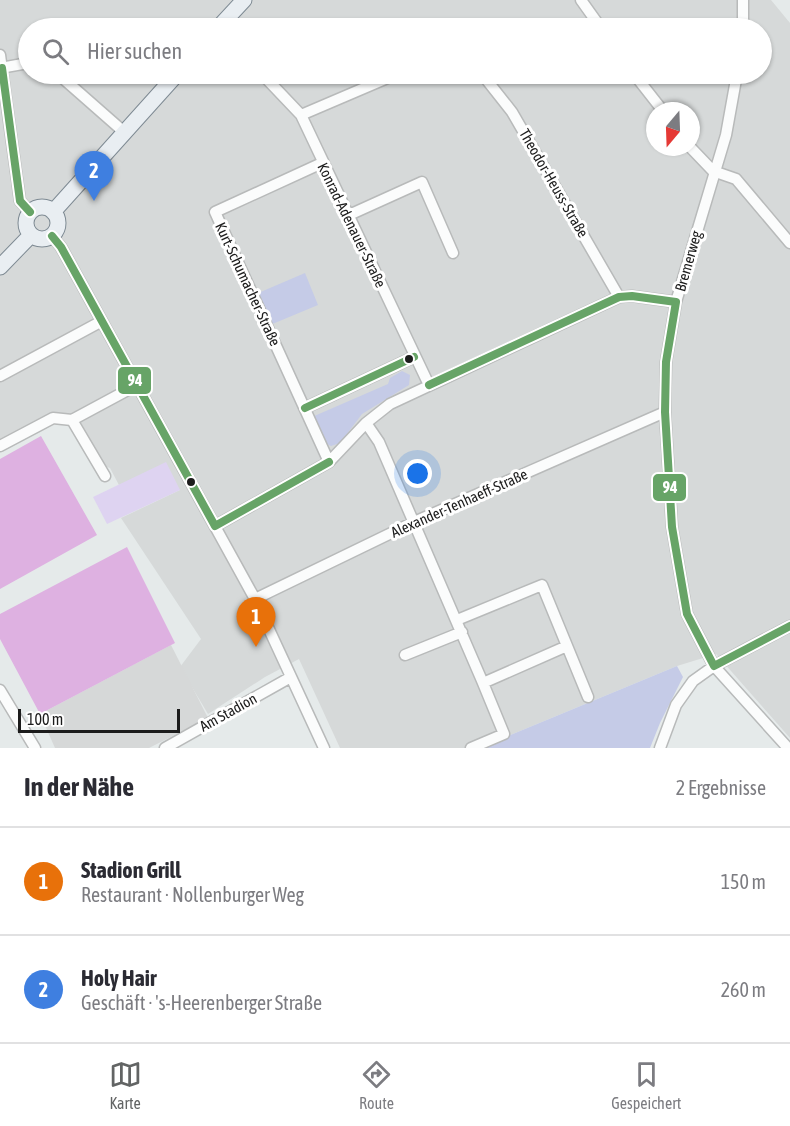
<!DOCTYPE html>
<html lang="de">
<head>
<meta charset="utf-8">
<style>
  body { margin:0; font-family:"Asap Condensed",sans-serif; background:#f7f7f7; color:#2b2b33 }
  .compass { position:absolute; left:646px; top:102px; width:54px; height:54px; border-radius:50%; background:#fff; box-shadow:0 2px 4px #0004; rotate:199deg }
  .scale { position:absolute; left:18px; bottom:15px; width:162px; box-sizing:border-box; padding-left:6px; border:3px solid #1c1c1c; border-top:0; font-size:16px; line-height:21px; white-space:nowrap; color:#1c1c1c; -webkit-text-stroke:4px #fff; paint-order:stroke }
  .you { position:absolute; left:418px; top:474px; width:21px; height:21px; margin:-15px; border:4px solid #fff; border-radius:50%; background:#1a73e8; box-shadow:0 0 0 9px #1a73e833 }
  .badge { display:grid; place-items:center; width:39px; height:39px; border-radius:50%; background:#626464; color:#fff; font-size:20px; font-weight:700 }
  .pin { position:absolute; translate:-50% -50px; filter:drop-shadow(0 2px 3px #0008) }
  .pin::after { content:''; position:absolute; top:32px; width:21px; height:18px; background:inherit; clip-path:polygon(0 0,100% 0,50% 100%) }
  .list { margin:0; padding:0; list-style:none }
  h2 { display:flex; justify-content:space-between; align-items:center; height:78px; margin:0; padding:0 24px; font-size:26px }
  h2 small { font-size:20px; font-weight:400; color:#7c7c81 }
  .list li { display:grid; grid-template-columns:39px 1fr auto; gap:18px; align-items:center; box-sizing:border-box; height:108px; padding:0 24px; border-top:2px solid #e1e1e2 }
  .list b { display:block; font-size:22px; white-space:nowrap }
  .list p { margin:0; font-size:20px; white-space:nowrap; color:#7c7c81 }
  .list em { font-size:20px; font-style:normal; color:#7c7c81 }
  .icon { flex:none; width:33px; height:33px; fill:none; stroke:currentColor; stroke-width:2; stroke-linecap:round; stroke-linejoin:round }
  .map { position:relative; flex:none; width:790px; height:748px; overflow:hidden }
  .search { position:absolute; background:#fff; box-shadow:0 2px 4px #0004; left:18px; right:18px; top:18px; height:66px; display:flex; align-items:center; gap:15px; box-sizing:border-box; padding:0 21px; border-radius:33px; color:#7c7c81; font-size:22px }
  .sheet { height:294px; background:#fff }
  nav { display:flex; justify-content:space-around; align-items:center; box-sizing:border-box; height:84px; border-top:2px solid #e1e1e2; background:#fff; font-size:16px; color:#7c7c81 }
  nav a { display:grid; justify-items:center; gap:3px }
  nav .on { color:#626464 }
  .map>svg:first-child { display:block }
  .residential { fill:#d6d9d9; fill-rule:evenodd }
  .religious { fill:#d6d8d8 }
  .grass { fill:#c5cbe7 }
  .park { fill:#ded3f1 }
  .pitch { fill:#deb1e1 }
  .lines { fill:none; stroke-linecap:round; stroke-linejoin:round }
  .street-casing { stroke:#b8baba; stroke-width:13 }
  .secondary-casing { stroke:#7e8a93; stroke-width:17 }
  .street { stroke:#fbfcfc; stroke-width:10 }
  .secondary { stroke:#e9eef2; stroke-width:15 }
  .bus-1-casing { stroke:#fff; stroke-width:12 }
  .bus-1 { stroke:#67a467; stroke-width:8 }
  .bus-dot { fill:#1c1c1c; stroke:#fff; stroke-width:2 }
  .labels { text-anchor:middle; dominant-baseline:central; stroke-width:6; stroke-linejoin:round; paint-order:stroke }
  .street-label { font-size:15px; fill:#1c1c1c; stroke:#fff }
  .line-badge { stroke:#fff; stroke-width:2 }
  .badge-label { font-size:16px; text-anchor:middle; font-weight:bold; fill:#fff }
</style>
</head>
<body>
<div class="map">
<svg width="790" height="748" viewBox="0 0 790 748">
  <rect width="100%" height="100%" fill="#e5eaea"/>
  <path class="residential" d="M0,0h771l19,23v715l-74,-84 -39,12 -198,82h-139l-41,-89 -34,18 -57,37 -28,-47 21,-28 -80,-121 59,-28 -60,-3 -10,-19 -8,-3 -21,-42 -18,-7 -63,33zM28,28h734v46h-734zM655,111h36v36h-36z"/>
  <path class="religious" d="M171,645l37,73 -59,30h-94l-15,-34z"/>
  <path class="grass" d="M305,273l13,32 -48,20 -14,-31z
    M402,371l8,4 -1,10 -47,29 -22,29 -9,3 -6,-3 -13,-26 76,-33 2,-6z
    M677,666l6,11 -23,46 -10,25h-171z"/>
  <path class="park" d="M166,462l14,28 -73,34 -14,-27z"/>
  <path class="pitch" d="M41,436l56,99 -97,54v-130z
    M127,547l48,96 -135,71 -40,-75v-25z"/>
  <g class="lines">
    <g class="street-casing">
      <path id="street" d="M581,0l20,28
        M743,0v28
        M0,55l20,146 10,11
        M0,68l28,-5
        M58,74l66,58
        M262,74l39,41 128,270
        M482,74l30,38 107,185
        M634,74l29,37
        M737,74l-11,61 -50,167 -10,60 -1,50 7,115 15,87 27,52 74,82
        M301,115l96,-41
        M690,147l23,24 23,8 54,64
        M322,163l-107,49 114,250
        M349,215l73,-33 31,71
        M52,236l9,11 194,352 69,149
        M0,376l102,-55
        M305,408l109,-51
        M72,420l33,56
        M366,423l13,19 104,241 84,-37
        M0,446l53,-28 19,2 65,-35
        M215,526l114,-64 37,-39 24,-19 229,-107 13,-1 44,6
        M255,599l159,-77 251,-110
        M457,620l85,-35 46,112
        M405,655l57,-23
        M0,690l35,58
        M165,748l126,-71
        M471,748l33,-14 -21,-51
        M660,748l16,-43 17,-24 21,-15 76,-40"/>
    </g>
    <g class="secondary-casing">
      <path id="secondary" d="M218,28l26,-28
        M26 223a16 16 0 1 1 32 0a16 16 0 1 1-32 0Z
        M53,212l124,-138
        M0,267l31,-32"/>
    </g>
    <use href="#street" class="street"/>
    <use href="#secondary" class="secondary"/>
    <g class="bus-1-casing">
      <path id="bus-1" d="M2,68l18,133 10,11
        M52,236l9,11 154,279
        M676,302l-10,60 -1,50 7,115 15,87 27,52
        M429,385l190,-88 13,-1 44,6
        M305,408l109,-51
        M215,526l114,-64
        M714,666l76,-40"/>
    </g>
    <use href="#bus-1" class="bus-1"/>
  </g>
  <g class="bus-dot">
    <circle cx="409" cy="359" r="5"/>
    <circle cx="191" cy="482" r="5"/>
  </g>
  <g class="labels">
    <g class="street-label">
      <text transform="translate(554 183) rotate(60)">Theodor-Heuss-Straße</text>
      <text transform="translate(352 225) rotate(64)">Konrad-Adenauer-Straße</text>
      <text transform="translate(688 261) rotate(-74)">Bremerweg</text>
      <text transform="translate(248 284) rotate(65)">Kurt-Schumacher-Straße</text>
      <text transform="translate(459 503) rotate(-24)">Alexander-Tenhaeff-Straße</text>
      <text transform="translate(228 712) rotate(-29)">Am Stadion</text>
    </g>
  </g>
  <g class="line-badge">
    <rect x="117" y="366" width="35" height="29" rx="6" fill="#67a467"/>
    <rect x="652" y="473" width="35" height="29" rx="6" fill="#67a467"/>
  </g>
  <g class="badge-label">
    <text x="135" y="386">94</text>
    <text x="670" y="493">94</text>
  </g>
</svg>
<svg class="compass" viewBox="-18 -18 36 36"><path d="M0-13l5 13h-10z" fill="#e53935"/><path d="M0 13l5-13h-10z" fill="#7c7c81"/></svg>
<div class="scale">100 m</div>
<div class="you"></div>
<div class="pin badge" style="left:256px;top:647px;background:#e8710a">1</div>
<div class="pin badge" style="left:94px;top:201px;background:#3f7fe0">2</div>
<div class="search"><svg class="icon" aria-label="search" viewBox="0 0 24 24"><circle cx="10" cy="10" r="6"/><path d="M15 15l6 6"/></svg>Hier suchen</div>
</div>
<section class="sheet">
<h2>In der Nähe<small>2 Ergebnisse</small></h2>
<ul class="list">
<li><span class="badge" style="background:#e8710a">1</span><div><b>Stadion Grill</b><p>Restaurant · Nollenburger Weg</p></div><em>150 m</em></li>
<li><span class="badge" style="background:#3f7fe0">2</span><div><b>Holy Hair</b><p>Geschäft · 's-Heerenberger Straße</p></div><em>260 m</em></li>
</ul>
</section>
<nav>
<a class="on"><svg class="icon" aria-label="map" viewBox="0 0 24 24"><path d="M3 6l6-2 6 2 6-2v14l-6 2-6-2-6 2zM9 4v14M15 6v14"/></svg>Karte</a>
<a><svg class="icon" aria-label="directions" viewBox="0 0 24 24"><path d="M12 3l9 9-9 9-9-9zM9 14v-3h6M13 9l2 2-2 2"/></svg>Route</a>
<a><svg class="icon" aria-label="saved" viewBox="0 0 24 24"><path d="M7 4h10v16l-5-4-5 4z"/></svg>Gespeichert</a>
</nav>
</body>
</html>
